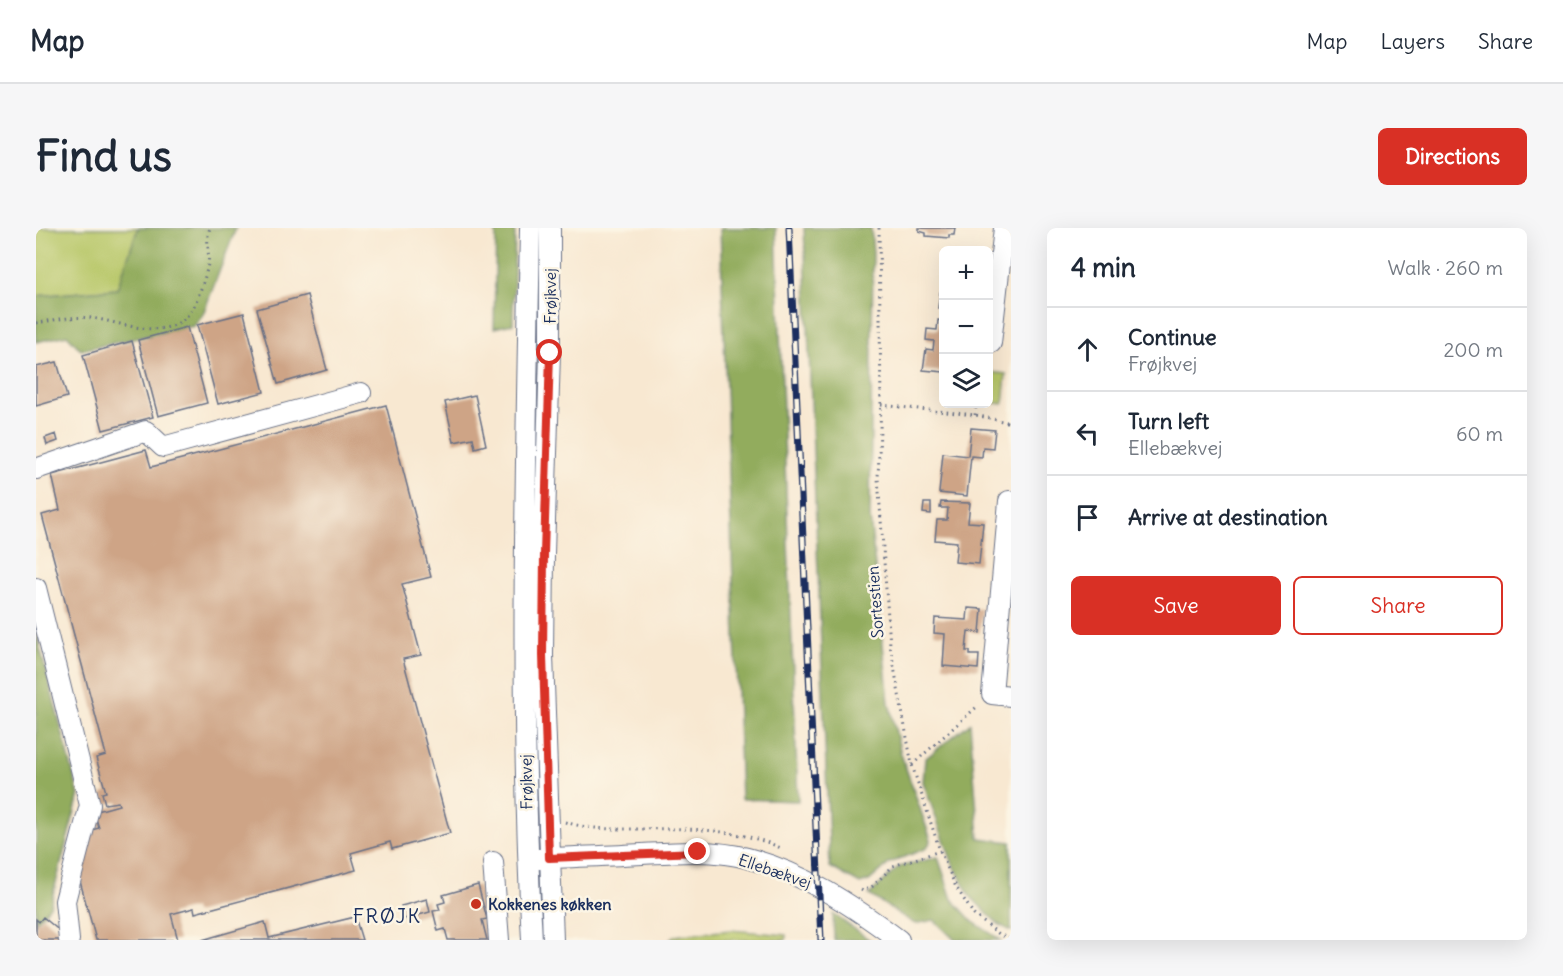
<!DOCTYPE html>
<html lang="en">
<head>
<meta charset="utf-8">
<style>
  body { margin:0; font-family:Delius,sans-serif; background:#f6f6f7; color:#1f2937 }
  .controls { position:absolute; right:18px; top:18px; display:grid; overflow:hidden; border-radius:9px; box-shadow:0 6px 24px #0002 }
  .controls button { width:54px; height:54px; display:grid; place-items:center; padding:0; border:0; border-bottom:2px solid #e0e1e3; background:#fff; color:#1f2937; font:30px sans-serif }
  .stop { position:absolute; width:18px; height:18px; margin:-14px; border:4px solid #d93025; border-radius:50%; background:#fff }
  .stop.end { background:#d93025; border-color:#fff; box-shadow:0 2px 6px #0008 }
  .list { margin:0; padding:0; list-style:none }
  h2 { display:flex; justify-content:space-between; align-items:center; height:78px; margin:0; padding:0 24px; font-size:26px }
  h2 small { font-size:20px; font-weight:400; color:#747a83 }
  .list li { display:grid; grid-template-columns:39px 1fr auto; gap:18px; align-items:center; box-sizing:border-box; height:84px; padding:0 24px; border-top:2px solid #e0e1e3 }
  .list b { display:block; font-size:22px; white-space:nowrap }
  .list p { margin:0; font-size:20px; white-space:nowrap; color:#747a83 }
  .list em { font-size:20px; font-style:normal; color:#747a83 }
  .actions { display:flex; gap:12px; padding:18px 24px }
  .actions a { flex:1; padding:14px 0; border:2px solid #d93025; border-radius:9px; text-align:center; font-size:21px; color:#d93025 }
  .actions .main { background:#d93025; color:#fff }
  .icon { flex:none; width:33px; height:33px; fill:none; stroke:currentColor; stroke-width:2; stroke-linecap:round; stroke-linejoin:round }
  .map { position:relative; flex:none; width:975px; height:712px; overflow:hidden; border-radius:9px }
  header { display:flex; align-items:center; gap:36px; box-sizing:border-box; height:84px; padding:0 30px; background:#fff; border-bottom:2px solid #e0e1e3 }
  header strong { font-size:28px }
  nav { display:flex; gap:33px; margin-inline-start:auto; font-size:21px }
  .intro { display:flex; align-items:center; justify-content:space-between; box-sizing:border-box; height:144px; padding:0 36px }
  h1 { margin:0; font-size:42px }
  .button { padding:15px 27px; border-radius:9px; background:#d93025; color:#fff; font-size:21px; font-weight:700 }
  main { display:flex; gap:36px; padding:0 36px }
  aside { flex:1; background:#fff; border-radius:9px; box-shadow:0 6px 24px #0002 }
  .map>svg:first-child { display:block }
  .green { fill:#b8c769; stroke:#6a7b64; stroke-width:1.5 }
  .forest { fill:#92ac5d; stroke:#566e5e; stroke-width:1.5 }
  .building { fill:#cea486 }
  .lines { fill:none; stroke-linecap:round; stroke-linejoin:round }
  .minor-casing { stroke:#687086; stroke-width:22 }
  .path { stroke:#687086; stroke-width:3; stroke-dasharray:1.5 4.5; stroke-linecap:butt }
  .minor { stroke:#fff; stroke-width:20 }
  .rail-casing { stroke:#1b2f5e; stroke-width:7 }
  .rail { stroke:#fcf5e5; stroke-width:4.5; stroke-dasharray:14; stroke-linecap:butt }
  .route { stroke:#d93025; stroke-width:8 }
  .poi-dot { fill:#c8321e; stroke:#fcf5e5; stroke-width:2 }
  .labels { text-anchor:middle; dominant-baseline:central; stroke-width:5; stroke-linejoin:round; paint-order:stroke }
  .street-label { font-size:16px; fill:#1b2f5e; stroke:#fcf5e5 }
  .poi-label { font-size:16px; font-weight:bold; fill:#1b2f5e; stroke:#fcf5e5; text-anchor:start }
  .quarter-label { font-size:20px; letter-spacing:1.5px; fill:#1b2f5e; stroke:#fcf5e5 }
</style>
</head>
<body>
<header>
<strong>Map</strong>
<nav><a>Map</a><a>Layers</a><a>Share</a></nav>
</header>
<div class="intro"><h1>Find us</h1><a class="button">Directions</a></div>
<main>
<div class="map">
<svg width="975" height="712" viewBox="0 0 975 712">
  <rect width="100%" height="100%" fill="#fcf5e5"/>
  <filter id="ink" filterUnits="userSpaceOnUse"><feTurbulence type="fractalNoise" baseFrequency=".0167" numOctaves="2"/><feDisplacementMap in="SourceGraphic" scale="12" xChannelSelector="R" yChannelSelector="G"/><feConvolveMatrix kernelMatrix="1 2 1 2 8 2 1 2 1" color-interpolation-filters="sRGB"/></filter>
  <filter id="wash" filterUnits="userSpaceOnUse"><feTurbulence type="fractalNoise" baseFrequency=".008" numOctaves="4" result="noise"/><feDisplacementMap in="SourceGraphic" scale="24" xChannelSelector="R" yChannelSelector="G"/><feGaussianBlur stdDeviation="1.35" result="paint"/><feColorMatrix in="noise" values="0 0 0 0 0 0 0 0 0 0 0 0 0 0 0 0 0 1.4 0 .05"/><feComposite in="paint" operator="in"/></filter>
  <g filter="url(#wash)">
    <rect width="100%" height="100%" fill="#f8e8d1"/>
    <path class="green" d="M0,0h102l-20,61 -82,7z
      M953,144l17,2 -3,30 -14,-2z
      M695,702l55,5v5h-116l4,-4z"/>
    <path class="forest" d="M102,0h98l-33,86 -9,12 -113,24 -14,-15 -31,7v-46l81,-7z
      M460,0h19l-2,96 -19,4z
      M684,0h56l22,573 -57,-2z
      M768,0h67l2,25 -3,264 19,186 12,51 30,86 -4,8 -37,15 -21,18 -9,3 -30,-17z
      M0,405l43,162 -29,111 -14,17z
      M934,495l9,115 32,4v89l-13,-7 -28,-28 -18,-34 -29,-80 2,-23z
      M902,629l14,42 21,23 28,18h-46l-21,-20 -19,4 -46,-29 30,-28z
      M797,686l37,26h-36z"/>
    <g id="blocks">
      <path class="building" d="M883,0h36l-1,7h-5v3l-23,-2v-3l-7,-2z
        M904,64h4v16h-6z
        M271,67l20,75 -49,14 -21,-75z
        M208,85l20,79 -46,12 -21,-79z
        M902,92l6,1v51l-21,-2 3,-21 7,1 1,-9 -8,-1 1,-11 10,1z
        M151,99l20,76 -49,13 -20,-76z
        M96,113l21,76 -50,13 -20,-75z
        M21,134l10,35 -31,9v-39z
        M439,167l11,50 -11,3 -2,-10 -19,4 -9,-40z
        M350,177l45,172 -29,7 19,71 -18,4 47,174 -58,16 -2,-7 -39,11 5,17 -161,43 -1,-5 -23,6 7,26h-82l-19,-70 11,-39 11,-3 -5,-16 25,-7 -1,-3 -13,2 -3,-11 4,-1 -10,-34 10,-3 -64,-240 18,-5 -8,-35 94,-25 5,17z
        M935,200l24,2 -2,18 -10,-1 -1,10 -11,-1 -4,40 -28,-3 4,-40 25,3z
        M20,206l2,7 -11,4 -2,-7z
        M905,274l29,1 -2,19 15,1 -4,41 -24,-2 2,-20 -22,-2 2,-20h10l1,-12h-8z
        M888,275h7v11l-8,-1z
        M932,380l14,1 -2,24 -12,-2 -2,20h4v4h9l-1,14 -35,-3 2,-32 -11,-1 1,-15 32,2z
        M442,657l9,34 -5,1 5,20h-39l-3,-11 -7,2 -5,-20 7,-1 -2,-6 7,-2 -2,-7z
        M391,671l3,13 -26,7 -3,-13z
        M7,689l19,16 -3,7h-23v-21l3,3z
        M319,689l7,23h-160l63,-18 4,16z"/>
    </g>
  </g>
  <g filter="url(#ink)">
    <use href="#blocks" fill-opacity="0" stroke="#687086" stroke-width="1.5"/>
    <g class="lines">
      <g class="minor-casing">
        <path id="minor" d="M494,0c-4,237 -11,475 2,712
          M514,0v125l-6,201 -1,101 10,285
          M955,115l13,-115
          M0,241l110,-38 17,16 198,-54
          M973,273l-17,193 19,2
          M0,360l54,217 -25,96 4,39
          M500,631c36,-2 71,-3 106,-5 35,-2 70,-5 105,4 57,15 105,47 152,82
          M457,634l6,78"/>
      </g>
      <path class="path" d="M843,0l2,177 -3,73 12,167 22,120 28,86 16,36 18,28 25,19 12,6
        M0,95c18,-3 36,-7 55,-5 33,4 83,29 104,-14 5,-12 11,-28 13,-40 2,-12 -3,-24 2,-36
        M845,177l94,10 36,8
        M939,187l1,-11
        M876,537l67,-60
        M529,594c26,8 47,7 73,7 48,-1 101,-1 145,20
        M825,662l2,1 10,-5 20,-20 47,-15"/>
      <use href="#minor" class="minor"/>
      <g class="rail-casing">
        <path id="rail" d="M753,0l32,712"/>
      </g>
      <use href="#rail" class="rail"/>
    </g>
  </g>
  <g class="lines" filter="url(#ink)">
    <path class="route" d="M514,125l-6,201 -1,101 6,203 149,-6"/>
  </g>
  <circle class="poi-dot" cx="440" cy="676" r="6"/>
  <g class="labels">
    <g class="street-label">
      <text transform="translate(514 68) rotate(-90)">Frøjkvej</text>
      <text transform="translate(839 374) rotate(-94)">Sortestien</text>
      <text transform="translate(490 554) rotate(-91)">Frøjkvej</text>
      <text transform="translate(739 643) rotate(19)">Ellebækvej</text>
    </g>
    <g class="poi-label">
      <text x="452" y="676">Kokkenes køkken</text>
    </g>
    <g class="quarter-label">
      <text x="351" y="687">FRØJK</text>
    </g>
  </g>
</svg>
<div class="controls">
<button>+</button>
<button>−</button>
<button><svg class="icon" aria-label="layers" viewBox="0 0 24 24"><path d="M12 4l9 5-9 5-9-5zM3 14l9 5 9-5"/></svg></button>
</div>
<div class="stop" style="left:514px;top:125px"></div>
<div class="stop end" style="left:662px;top:624px"></div>
</div>
<aside>
<h2>4 min<small>Walk · 260 m</small></h2>
<ul class="list">
<li><svg class="icon" aria-label="ahead" viewBox="0 0 24 24"><path d="M12 20V5M6 11l6-6 6 6"/></svg><div><b>Continue</b><p>Frøjkvej</p></div><em>200 m</em></li>
<li><svg class="icon" aria-label="left" viewBox="0 0 24 24"><path d="M17 20v-9H6M10 6l-5 5 5 5"/></svg><div><b>Turn left</b><p>Ellebækvej</p></div><em>60 m</em></li>
<li><svg class="icon" aria-label="arrive" viewBox="0 0 24 24"><path d="M6 21V4h12l-3 4 3 4H6"/></svg><div><b>Arrive at destination</b></div></li>
</ul>
<div class="actions"><a class="main">Save</a><a>Share</a></div>
</aside>
</main>
</body>
</html>
